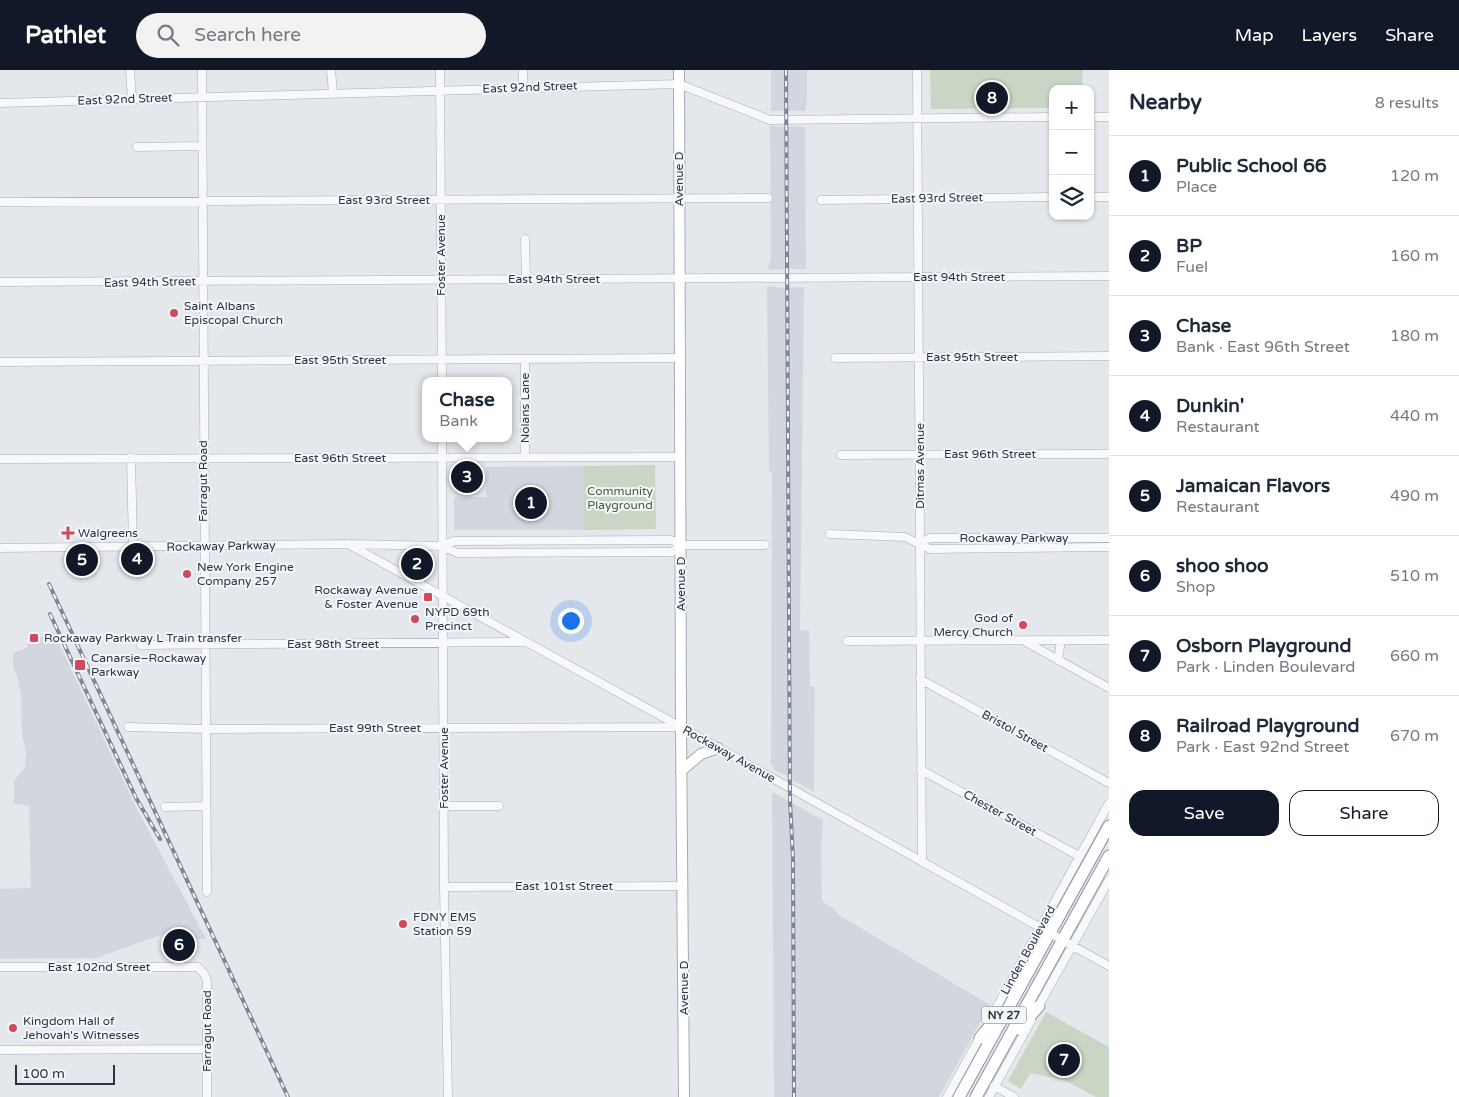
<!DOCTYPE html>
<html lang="en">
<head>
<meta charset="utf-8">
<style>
  body { margin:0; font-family:"Varela Round",sans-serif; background:#f2f2f3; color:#1f2937 }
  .controls { position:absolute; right:15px; top:15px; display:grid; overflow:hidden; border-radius:10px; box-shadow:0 1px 4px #0004 }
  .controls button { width:45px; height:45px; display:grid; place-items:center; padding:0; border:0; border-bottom:1px solid #e0e1e3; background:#fff; color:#1f2937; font:25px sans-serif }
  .scale { position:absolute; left:15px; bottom:12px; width:100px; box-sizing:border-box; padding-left:5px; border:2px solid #2b3445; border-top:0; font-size:14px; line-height:18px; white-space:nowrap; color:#2b3445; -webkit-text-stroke:4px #f4f6f9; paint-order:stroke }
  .you { position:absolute; left:570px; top:550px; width:18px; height:18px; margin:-12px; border:4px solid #fff; border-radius:50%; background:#1a73e8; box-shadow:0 0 0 8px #1a73e833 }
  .badge { display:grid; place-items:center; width:32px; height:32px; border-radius:50%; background:#111827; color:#fff; font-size:16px; font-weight:700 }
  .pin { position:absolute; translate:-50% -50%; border:2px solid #fff; box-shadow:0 1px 5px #0006 }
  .popup { position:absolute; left:422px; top:307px; width:90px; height:65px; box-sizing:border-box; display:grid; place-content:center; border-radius:10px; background:#fff; filter:drop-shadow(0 1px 4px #0005); font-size:16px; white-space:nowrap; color:#747a83 }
  .popup b { font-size:19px; color:#1f2937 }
  .popup::after { content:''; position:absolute; left:50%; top:100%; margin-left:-10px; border:10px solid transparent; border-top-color:#fff }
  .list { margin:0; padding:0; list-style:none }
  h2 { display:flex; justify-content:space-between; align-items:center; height:65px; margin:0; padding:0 20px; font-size:21px }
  h2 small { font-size:16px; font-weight:400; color:#747a83 }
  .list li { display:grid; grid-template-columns:32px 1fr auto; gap:15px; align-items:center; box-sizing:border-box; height:80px; padding:0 20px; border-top:1px solid #e0e1e3 }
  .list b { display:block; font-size:19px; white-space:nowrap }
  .list p { margin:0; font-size:16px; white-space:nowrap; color:#747a83 }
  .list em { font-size:16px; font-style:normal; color:#747a83 }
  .actions { display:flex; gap:10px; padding:15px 20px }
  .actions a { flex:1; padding:11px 0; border:1px solid #111827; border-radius:15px; text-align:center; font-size:18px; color:#111827 }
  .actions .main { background:#111827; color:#fff }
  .icon { flex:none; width:28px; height:28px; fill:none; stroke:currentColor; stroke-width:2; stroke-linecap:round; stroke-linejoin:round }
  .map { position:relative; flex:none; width:1109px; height:1027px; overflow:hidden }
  header { display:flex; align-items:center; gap:30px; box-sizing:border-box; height:70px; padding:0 25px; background:#111827; color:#fff }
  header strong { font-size:24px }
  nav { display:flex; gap:28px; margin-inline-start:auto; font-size:18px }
  .search { width:350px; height:45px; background:#f2f2f3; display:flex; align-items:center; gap:12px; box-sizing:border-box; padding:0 18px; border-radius:28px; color:#747a83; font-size:19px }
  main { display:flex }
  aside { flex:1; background:#fff }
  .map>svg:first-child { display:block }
  .built { fill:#d2d6de }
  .green { fill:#c9d6c5 }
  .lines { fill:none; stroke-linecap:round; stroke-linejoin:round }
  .minor-casing { stroke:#a9aeb7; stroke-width:9 }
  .major-casing { stroke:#a3abb8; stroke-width:12 }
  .highway-casing { stroke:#8b94a3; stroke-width:13 }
  .minor { stroke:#f7f8fa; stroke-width:8 }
  .major { stroke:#fff; stroke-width:10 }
  .highway { stroke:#fff; stroke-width:11 }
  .rail-casing { stroke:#7d8696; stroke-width:4 }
  .rail { stroke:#f4f6f9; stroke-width:2; stroke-dasharray:5.5; stroke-linecap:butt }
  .poi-dot { fill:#d1495b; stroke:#f4f6f9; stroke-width:2 }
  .labels { text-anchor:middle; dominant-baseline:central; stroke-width:4; stroke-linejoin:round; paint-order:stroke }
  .shield { fill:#f4f6f9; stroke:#676e7b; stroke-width:1 }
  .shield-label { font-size:11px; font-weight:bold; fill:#2b3445 }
  .street-label { font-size:12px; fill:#2b3445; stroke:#f4f6f9 }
  .poi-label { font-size:12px; fill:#2b3445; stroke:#f4f6f9; text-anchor:start }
  .park-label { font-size:12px; fill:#3f6138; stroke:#f4f6f9 }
</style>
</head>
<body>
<header>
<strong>Pathlet</strong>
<div class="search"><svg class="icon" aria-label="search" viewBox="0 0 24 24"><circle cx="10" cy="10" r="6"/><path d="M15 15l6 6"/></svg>Search here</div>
<nav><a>Map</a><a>Layers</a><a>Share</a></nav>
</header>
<main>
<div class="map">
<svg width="1109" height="1027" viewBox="0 0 1109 1027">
  <rect width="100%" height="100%" fill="#e4e7ec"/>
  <path class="built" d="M771,0h36v32l-2,9h-34z
    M770,56l35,1 1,142h-26l-8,1 -4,-2 3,-10z
    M767,216l13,2 24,-1 -4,343 9,1 1,55 5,1 -1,105 -39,-22 -4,-7 1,-291h-3z
    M583,396l1,64h-130v-33h32v-30z
    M53,561l83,176 70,132h-40v-6l-70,25 -96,1v-70l31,-1 -2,-82 -15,-2v-23l11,-14 1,-15 -4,-17 -1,-39 -3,-17 -5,-13v-13l15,-6 -1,-3z
    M772,722l51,28 -2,28 1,53 11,7 6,7 151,90 -51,92h-165z"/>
  <path class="green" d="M930,0h153l-1,19h-29v19l-122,1z
    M655,395l1,64 -72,1 -1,-64z
    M1046,942l63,35v50h-13l-32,-17 -34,-7 -9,16 -13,-8z"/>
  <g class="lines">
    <g class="minor-casing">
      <path id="minor" d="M130,0l2,29
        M202,0l5,822
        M331,0l2,23
        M440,0l2,311
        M523,0v17
        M917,0l5,792
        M0,33l679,-19 91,36 283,-3
        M1090,47h19
        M137,77l65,-1
        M1090,127h19
        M821,130l232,-3
        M0,132l768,-4
        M525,169l1,40
        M0,212l1109,-6
        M835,288l274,-2
        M525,289v98
        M0,292l680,-4
        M442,368l2,449 4,210
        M841,385l268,-1
        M131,388l2,89
        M0,389l681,-2
        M830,464l75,3 25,12 179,-2
        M920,473l10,-5h179
        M348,474l333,183 428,239
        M443,476l14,7 209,-1h6l9,-7
        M0,478l348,-4 95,2 11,-5 217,-1 10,5h84
        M847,571l262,-1
        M1026,572l83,46
        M141,575l382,-3
        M1058,590l3,-19
        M920,609l189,104
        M128,657l78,2 473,-2
        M921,700l158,86
        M444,736h55
        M165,737l41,-1
        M444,817l239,-1
        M0,897h198l7,8 2,6v116
        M1037,939l72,-129
        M989,951l120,-218
        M0,980l206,-1
        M994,1016l20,11
        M947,1027l34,-62
        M989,1027l42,-76"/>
    </g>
    <g class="major-casing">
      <path id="major" d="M679,0l2,657 3,370
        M681,701l20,-17 17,-6"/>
    </g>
    <g class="highway-casing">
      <path id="highway" d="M1019,959l20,-23
        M980,968l18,-22
        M959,1027l150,-271
        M976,1027l133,-241"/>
    </g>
    <use href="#minor" class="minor"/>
    <use href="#major" class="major"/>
    <use href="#highway" class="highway"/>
    <g class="rail-casing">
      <path id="rail" d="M786,0l4,731 3,57 1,239
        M49,514l239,513
        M50,544l86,184 24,41"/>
    </g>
    <use href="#rail" class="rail"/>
  </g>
  <g class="poi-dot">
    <circle cx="174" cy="243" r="5"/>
    <path d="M65.5 455.5h5v5h5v5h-5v5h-5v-5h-5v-5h5z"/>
    <circle cx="187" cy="504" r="5"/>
    <rect x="423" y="522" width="10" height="10" rx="2.5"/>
    <circle cx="415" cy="549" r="5"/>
    <circle cx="1023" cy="555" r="5"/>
    <rect x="29" y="563" width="10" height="10" rx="2.5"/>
    <rect x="74" y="589" width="12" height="12" rx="2.5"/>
    <circle cx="403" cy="854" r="5"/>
    <circle cx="13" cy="958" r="5"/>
  </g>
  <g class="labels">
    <rect class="shield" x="981.5" y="936.5" width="45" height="17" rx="4"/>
    <g class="shield-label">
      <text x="1004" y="945">NY 27</text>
    </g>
    <g class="street-label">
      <text transform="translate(530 17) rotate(-2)">East 92nd Street</text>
      <text transform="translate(125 29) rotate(-2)">East 92nd Street</text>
      <text transform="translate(679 109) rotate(-90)">Avenue D</text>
      <text transform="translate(937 128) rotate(-1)">East 93rd Street</text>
      <text x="384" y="130">East 93rd Street</text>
      <text transform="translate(441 185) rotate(-90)">Foster Avenue</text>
      <text x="959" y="207">East 94th Street</text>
      <text x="554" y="209">East 94th Street</text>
      <text transform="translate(150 212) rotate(-1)">East 94th Street</text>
      <text x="972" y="287">East 95th Street</text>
      <text x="340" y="290">East 95th Street</text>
      <text transform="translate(525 338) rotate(-90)">Nolans Lane</text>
      <text x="990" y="384">East 96th Street</text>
      <text x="340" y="388">East 96th Street</text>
      <text transform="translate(920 396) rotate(-90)">Ditmas Avenue</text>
      <text transform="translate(203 411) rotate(-90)">Farragut Road</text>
      <text x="1014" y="468">Rockaway Parkway</text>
      <text transform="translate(221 476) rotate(-1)">Rockaway Parkway</text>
      <text transform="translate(681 514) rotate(-90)">Avenue D</text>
      <text x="333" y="574">East 98th Street</text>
      <text x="375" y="658">East 99th Street</text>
      <text transform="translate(1015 661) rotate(29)">Bristol Street</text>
      <text transform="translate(729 684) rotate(29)">Rockaway Avenue</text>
      <text transform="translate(444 698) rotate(-90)">Foster Avenue</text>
      <text transform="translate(1000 743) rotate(29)">Chester Street</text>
      <text x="564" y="816">East 101st Street</text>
      <text transform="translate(1028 880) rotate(-61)">Linden Boulevard</text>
      <text x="99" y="897">East 102nd Street</text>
      <text transform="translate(684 918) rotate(-90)">Avenue D</text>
      <text transform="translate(207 961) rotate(-90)">Farragut Road</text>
    </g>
    <g class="poi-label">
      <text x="184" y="236">Saint Albans<tspan x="184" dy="14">Episcopal Church</tspan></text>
      <text x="78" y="463">Walgreens</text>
      <text x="197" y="497">New York Engine<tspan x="197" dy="14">Company 257</tspan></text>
      <text x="418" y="520" text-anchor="end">Rockaway Avenue<tspan x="418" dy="14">&amp; Foster Avenue</tspan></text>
      <text x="425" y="542">NYPD 69th<tspan x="425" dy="14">Precinct</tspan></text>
      <text x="1013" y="548" text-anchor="end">God of<tspan x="1013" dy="14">Mercy Church</tspan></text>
      <text x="44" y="568">Rockaway Parkway L Train transfer</text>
      <text x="91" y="588">Canarsie–Rockaway<tspan x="91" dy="14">Parkway</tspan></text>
      <text x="413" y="847">FDNY EMS<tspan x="413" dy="14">Station 59</tspan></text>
      <text x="23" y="951">Kingdom Hall of<tspan x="23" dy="14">Jehovah's Witnesses</tspan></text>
    </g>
    <g class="park-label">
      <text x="620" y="421">Community<tspan x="620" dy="14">Playground</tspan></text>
    </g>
  </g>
</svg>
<div class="controls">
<button>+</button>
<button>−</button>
<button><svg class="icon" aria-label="layers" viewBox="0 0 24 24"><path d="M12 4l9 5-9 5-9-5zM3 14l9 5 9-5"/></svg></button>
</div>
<div class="scale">100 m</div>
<div class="you"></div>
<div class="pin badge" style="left:531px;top:433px">1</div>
<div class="pin badge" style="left:417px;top:494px">2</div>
<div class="pin badge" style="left:467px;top:407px">3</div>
<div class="popup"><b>Chase</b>Bank</div>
<div class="pin badge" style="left:137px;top:489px">4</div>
<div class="pin badge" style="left:82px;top:490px">5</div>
<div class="pin badge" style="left:179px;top:875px">6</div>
<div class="pin badge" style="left:1064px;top:990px">7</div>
<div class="pin badge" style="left:992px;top:28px">8</div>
</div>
<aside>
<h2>Nearby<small>8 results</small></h2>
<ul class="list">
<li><span class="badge">1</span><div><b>Public School 66</b><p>Place</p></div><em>120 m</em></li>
<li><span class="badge">2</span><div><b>BP</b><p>Fuel</p></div><em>160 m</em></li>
<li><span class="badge">3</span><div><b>Chase</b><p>Bank · East 96th Street</p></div><em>180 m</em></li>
<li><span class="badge">4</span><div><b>Dunkin'</b><p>Restaurant</p></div><em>440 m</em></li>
<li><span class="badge">5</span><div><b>Jamaican Flavors</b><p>Restaurant</p></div><em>490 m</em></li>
<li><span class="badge">6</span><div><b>shoo shoo</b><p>Shop</p></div><em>510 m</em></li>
<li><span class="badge">7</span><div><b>Osborn Playground</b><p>Park · Linden Boulevard</p></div><em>660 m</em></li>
<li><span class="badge">8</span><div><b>Railroad Playground</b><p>Park · East 92nd Street</p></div><em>670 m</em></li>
</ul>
<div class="actions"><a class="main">Save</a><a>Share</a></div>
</aside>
</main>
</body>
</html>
